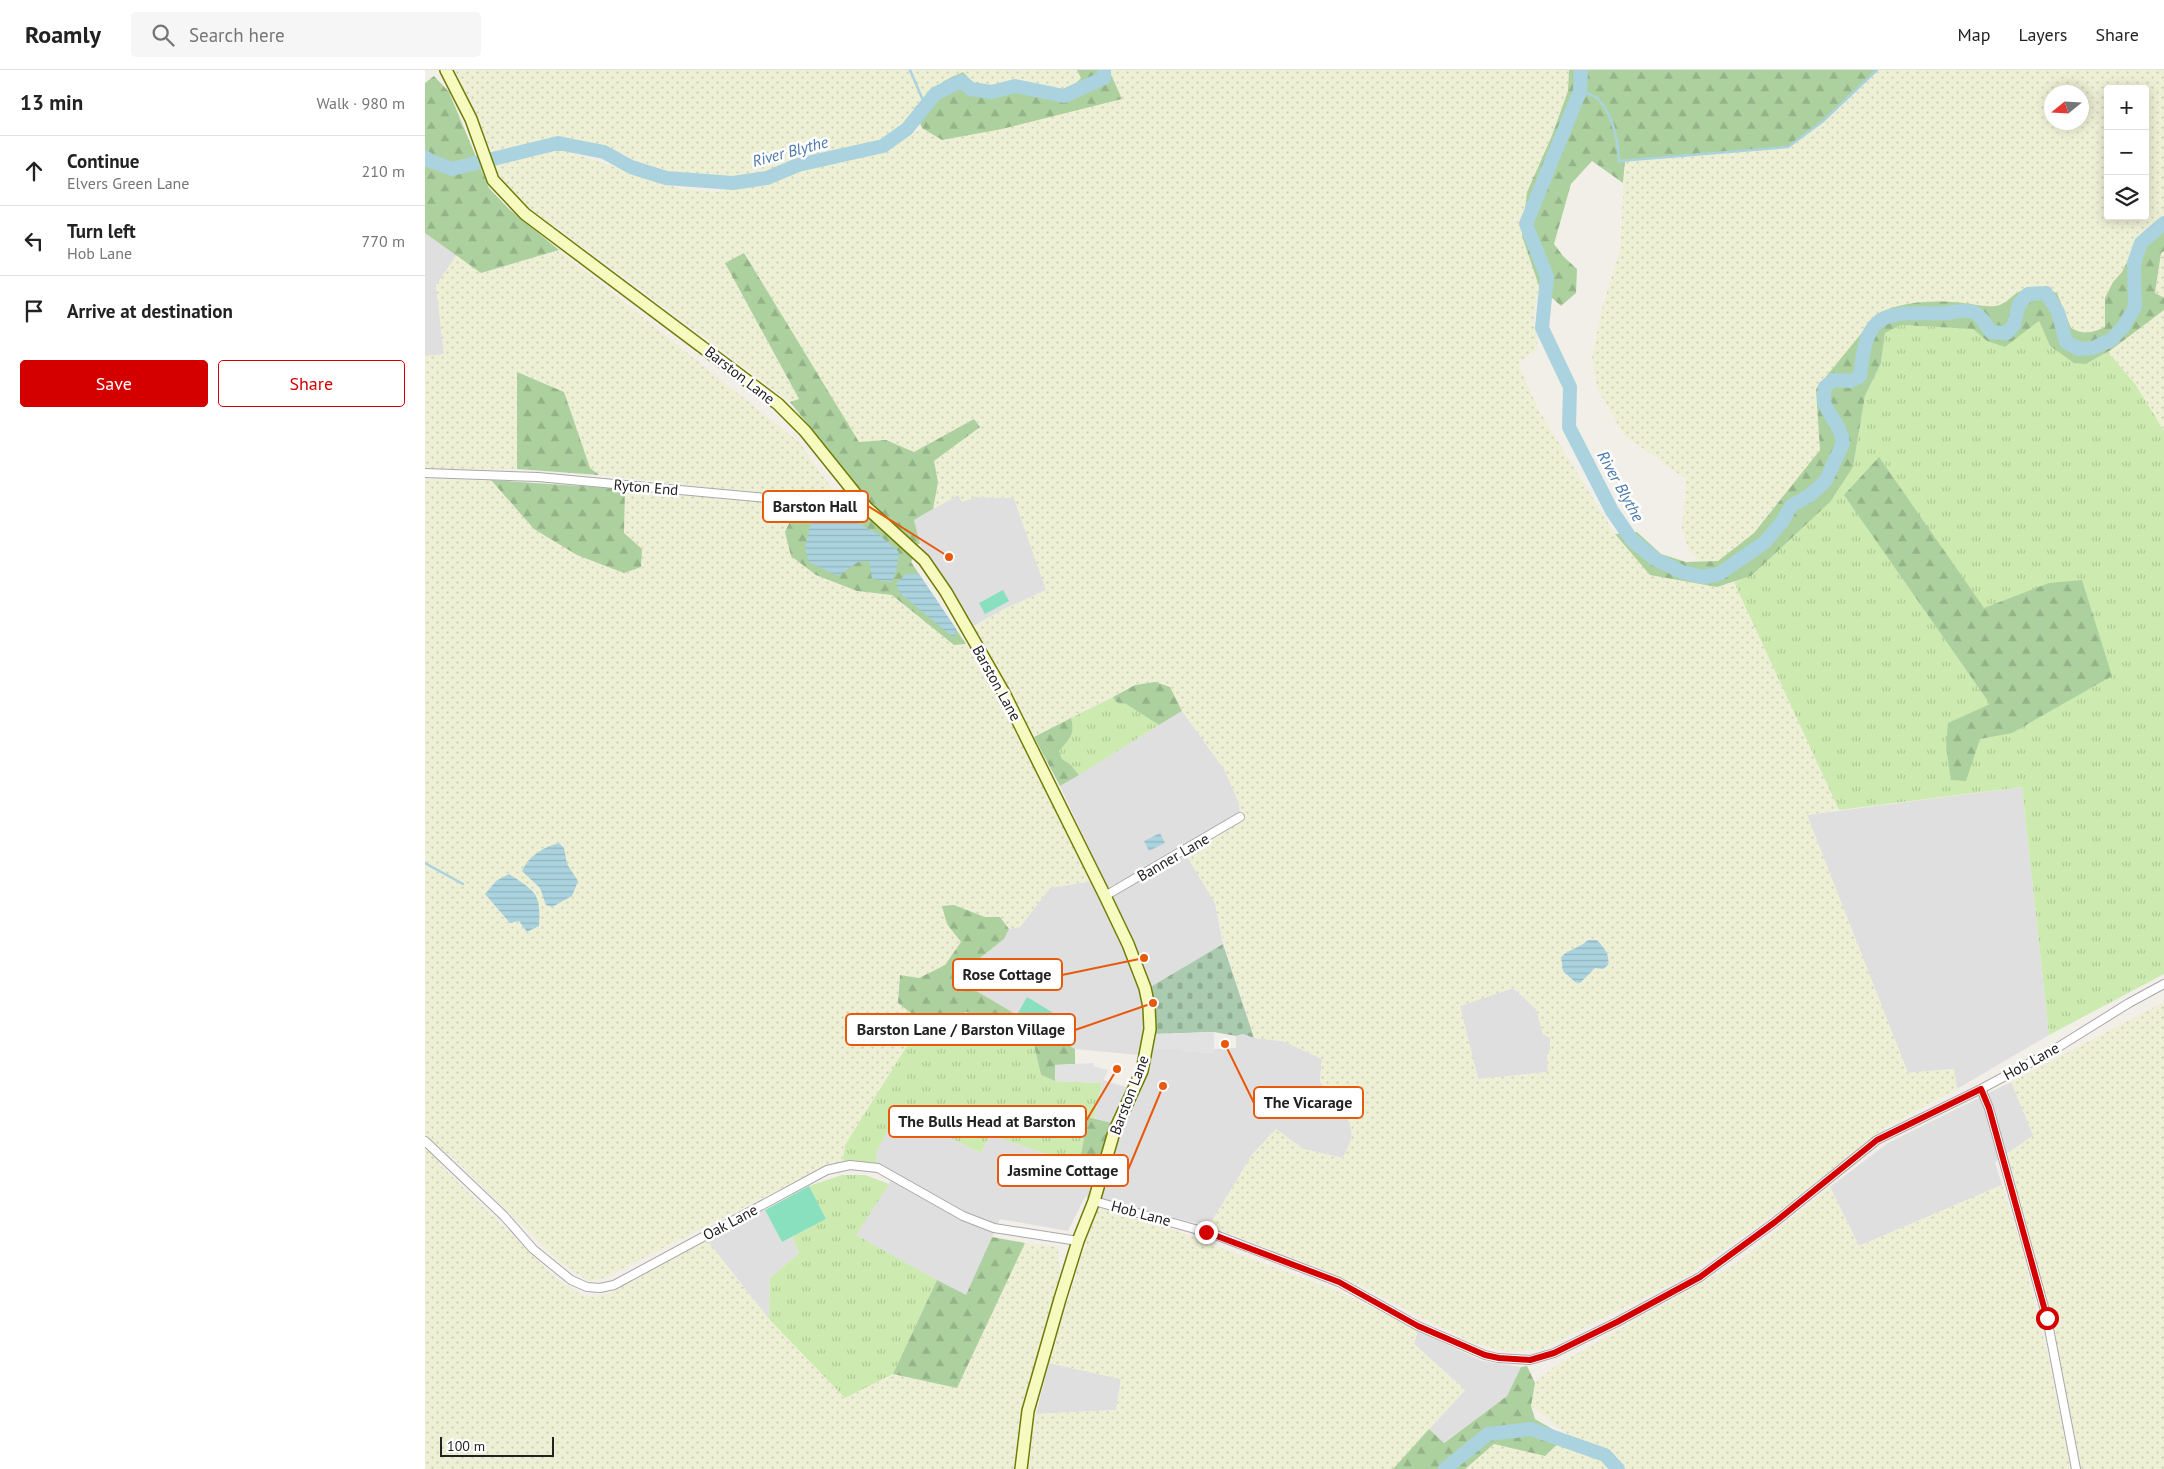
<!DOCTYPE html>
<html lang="en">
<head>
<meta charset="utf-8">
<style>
  body { margin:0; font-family:"PT Sans",sans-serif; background:#f6f6f6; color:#222 }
  .controls { position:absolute; right:15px; top:15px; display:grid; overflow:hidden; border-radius:5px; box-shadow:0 2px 12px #0003 }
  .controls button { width:45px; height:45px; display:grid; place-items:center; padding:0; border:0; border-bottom:1px solid #e0e0e0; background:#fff; color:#222; font:25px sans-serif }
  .compass { position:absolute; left:1619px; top:15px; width:45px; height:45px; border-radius:50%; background:#fff; box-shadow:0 2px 12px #0003; rotate:252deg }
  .scale { position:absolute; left:15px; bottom:12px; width:114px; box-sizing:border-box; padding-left:5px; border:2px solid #222; border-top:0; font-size:14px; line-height:18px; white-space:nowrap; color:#222; -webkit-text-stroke:4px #fff; paint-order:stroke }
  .stop { position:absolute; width:15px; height:15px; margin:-11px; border:4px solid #d40000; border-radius:50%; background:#fff }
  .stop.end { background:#d40000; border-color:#fff; box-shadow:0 1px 5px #0008 }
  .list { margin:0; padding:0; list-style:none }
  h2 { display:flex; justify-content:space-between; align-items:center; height:65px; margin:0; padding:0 20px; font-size:21px }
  h2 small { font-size:16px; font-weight:400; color:#767676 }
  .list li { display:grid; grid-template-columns:32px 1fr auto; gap:15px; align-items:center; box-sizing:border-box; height:70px; padding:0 20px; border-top:1px solid #e0e0e0 }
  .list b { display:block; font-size:19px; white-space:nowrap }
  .list p { margin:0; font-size:16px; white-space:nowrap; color:#767676 }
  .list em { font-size:16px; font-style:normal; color:#767676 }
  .actions { display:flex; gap:10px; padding:15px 20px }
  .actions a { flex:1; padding:11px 0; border:1px solid #d40000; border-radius:5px; text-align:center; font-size:18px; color:#d40000 }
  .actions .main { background:#d40000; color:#fff }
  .icon { flex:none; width:28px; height:28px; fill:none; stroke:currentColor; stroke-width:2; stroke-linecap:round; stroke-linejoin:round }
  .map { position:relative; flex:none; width:1739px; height:1399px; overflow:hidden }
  header { display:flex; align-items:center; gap:30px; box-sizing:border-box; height:70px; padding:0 25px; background:#fff; border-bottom:1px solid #e0e0e0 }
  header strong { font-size:24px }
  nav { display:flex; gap:28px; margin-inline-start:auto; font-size:18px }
  .search { width:350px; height:45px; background:#f6f6f6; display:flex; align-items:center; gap:12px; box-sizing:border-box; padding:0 18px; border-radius:5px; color:#767676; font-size:19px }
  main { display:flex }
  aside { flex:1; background:#fff }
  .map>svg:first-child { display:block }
  .residential { fill:#e0dfdf }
  .farmland { fill:url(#farmland-dots); fill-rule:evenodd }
  .grass { fill:url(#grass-tufts) }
  .forest { fill:url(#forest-firs) }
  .cemetery { fill:url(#cemetery-stones) }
  .pitch { fill:#88e0be }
  .parking { fill:#e2e2e2 }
  .water { fill:url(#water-rules) }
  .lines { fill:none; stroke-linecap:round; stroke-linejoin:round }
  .stream { stroke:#aad3df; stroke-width:2.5 }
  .river { stroke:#aad3df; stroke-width:14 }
  .street-casing { stroke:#a9a9a9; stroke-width:10 }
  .secondary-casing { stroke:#707d05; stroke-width:14 }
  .street { stroke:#fff; stroke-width:8 }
  .secondary { stroke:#f7fabf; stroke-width:11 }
  .route { stroke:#d40000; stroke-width:6 }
  .labels { text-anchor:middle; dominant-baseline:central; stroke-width:5; stroke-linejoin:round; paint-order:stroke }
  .street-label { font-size:15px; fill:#222; stroke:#fff }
  .water-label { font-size:16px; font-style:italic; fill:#4a7aab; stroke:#fff }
  .leader { fill:none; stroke:#e8590c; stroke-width:2 }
  .callout-dot { fill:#e8590c; stroke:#fff; stroke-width:2 }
  .callout { fill:#fff; stroke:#e8590c; stroke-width:2 }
  .callout-label { font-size:16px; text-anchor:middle; font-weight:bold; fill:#222 }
</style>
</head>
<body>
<header>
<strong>Roamly</strong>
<div class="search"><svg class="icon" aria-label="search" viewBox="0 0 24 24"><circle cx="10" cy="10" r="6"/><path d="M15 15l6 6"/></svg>Search here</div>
<nav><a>Map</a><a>Layers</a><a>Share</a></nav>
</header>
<main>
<aside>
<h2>13 min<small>Walk · 980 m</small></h2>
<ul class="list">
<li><svg class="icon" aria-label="ahead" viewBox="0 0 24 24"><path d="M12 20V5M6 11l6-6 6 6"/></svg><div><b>Continue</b><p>Elvers Green Lane</p></div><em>210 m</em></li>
<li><svg class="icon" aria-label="left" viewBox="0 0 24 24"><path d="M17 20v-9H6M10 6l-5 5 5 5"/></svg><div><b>Turn left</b><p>Hob Lane</p></div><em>770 m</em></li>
<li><svg class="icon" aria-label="arrive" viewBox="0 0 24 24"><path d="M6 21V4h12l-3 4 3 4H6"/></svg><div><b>Arrive at destination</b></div></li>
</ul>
<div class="actions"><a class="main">Save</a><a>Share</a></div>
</aside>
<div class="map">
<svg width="1739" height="1399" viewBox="0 0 1739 1399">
  <defs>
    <pattern id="farmland-dots" width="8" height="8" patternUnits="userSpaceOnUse" patternTransform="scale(1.25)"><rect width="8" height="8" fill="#eef0d5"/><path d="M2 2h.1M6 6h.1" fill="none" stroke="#ccceb7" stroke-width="1.8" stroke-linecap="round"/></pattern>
    <pattern id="grass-tufts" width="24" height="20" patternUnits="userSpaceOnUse" patternTransform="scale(1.25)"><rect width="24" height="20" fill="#cdebb0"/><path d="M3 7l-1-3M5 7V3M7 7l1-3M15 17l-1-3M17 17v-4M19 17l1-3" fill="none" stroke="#b0c997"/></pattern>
    <pattern id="forest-firs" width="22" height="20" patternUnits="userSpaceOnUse" patternTransform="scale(1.25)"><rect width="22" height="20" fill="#add19e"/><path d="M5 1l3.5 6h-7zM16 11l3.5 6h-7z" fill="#95b388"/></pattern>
    <pattern id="cemetery-stones" width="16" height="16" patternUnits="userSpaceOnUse" patternTransform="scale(1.25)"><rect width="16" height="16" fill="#aacbaf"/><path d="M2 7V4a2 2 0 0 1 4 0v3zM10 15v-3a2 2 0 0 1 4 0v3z" fill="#92ae96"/></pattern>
    <pattern id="water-rules" width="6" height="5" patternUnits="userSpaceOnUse" patternTransform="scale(1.25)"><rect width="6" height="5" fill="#aad3df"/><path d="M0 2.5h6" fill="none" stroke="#92b5bf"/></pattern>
  </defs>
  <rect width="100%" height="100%" fill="#f2efe9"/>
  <path class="residential" d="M0,163l32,22 -21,30 8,70 -19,1z
    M533,425l4,7 13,-5 39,1 32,92 -44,20 -32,18 -50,-84 -6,-24z
    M757,641l42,58 15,34 1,9 -58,36 -74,40 -48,-102z
    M1597,717l27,248 -92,54 -4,-20 -45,4 -101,-258z
    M760,783l30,50 8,41 -71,42 -11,-21 -29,-70z
    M667,811l41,84 8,23 6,34 -8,33 -64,-6 -107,-63 12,-28 24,-19 5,-10 11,-2 30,-39z
    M1088,918l23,21 7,25 7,4v12l-3,3 1,19 -70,7 -18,-73z
    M818,964l11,4 29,3 39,18 -2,22 30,42 2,15 -9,20 -40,-9 -27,-20 -24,26 -43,71 -124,-29 -17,34 -68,-12 -34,77 -111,-61 40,-61 -19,-9 1,-14 20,-39 84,41 9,-18 115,39 11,-34 34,-75 2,-16h30v2l32,2v-4l22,-1v-12z
    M678,1010l26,8 -17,35 -18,-5z
    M1586,1012l23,53 -39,27 7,23 -143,61 -29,-59 58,-44z
    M340,1140l17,32 10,-5 7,16 -29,25 -1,41 -63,-80z
    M993,1261l64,30 39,6 -14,29 -64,47 -14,-14 36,-39 -51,-46z
    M624,1293l72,16 -5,31 -80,4z"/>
  <path class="farmland" d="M30,0h622l5,8 -12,12 -14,1 -38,-9 -24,6 -17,-2 -14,-14 -48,36 1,6 -35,26 -27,10 -50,7 -37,17 -30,4 -26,1 -44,-4 -44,-16 -18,-10 -46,-10 -66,16z
    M684,0h460l-1,21 -17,47 -29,98 17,50 -5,29 4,33 -20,16 20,45 77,125 35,41 67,12 17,-5 105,228 -32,5 101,258 46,-4 3,20 -73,39 -100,79 -101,71 -140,71 -35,3 -35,-9 -51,-25 -70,-37 -143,-55 43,-71 24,-26 27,20 40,9 9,-20 -2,-15 -30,-42 2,-22 -39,-18 -29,-3 -30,-94 -9,-41 -30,-50 56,-32 -2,-18 -15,-34 -42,-58 -12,-23 -35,-3 -101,52 -64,-109 32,-18 44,-20 -32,-92 -39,-1 -13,5 -4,-7 -25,14 5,-27 -4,-21 46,-34 -6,-8 -60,33 -28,-12 -27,2 -134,-179 74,137 -9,2 -177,-133 -93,-67 -28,-37 66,-17 124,41 35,3 78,-21 65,-12 62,-31 20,12 173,-58zM1088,918l23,21 7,25 7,4v12l-3,3 1,19 -70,7 -18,-73z
    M1452,0h287v146l-28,28 -14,28 -9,10 -8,16v29l-14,6h-11l-10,-5 -13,-35 -41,1 -10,8 -12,4 -64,-4 -53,12 -61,75 4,61 -66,83 -36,28 -19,1 -11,-13 -6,-21 4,-49 -62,-44 -27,-47 -5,-32 11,-51 17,-55 5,-89 163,-14 34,-25zM1683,19h37v127h-37zM1626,22h30v30h-30z
    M134,180l240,192 44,62 -244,-29 -9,-7 -26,-76 -46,-20 -1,97 -92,1v-114l19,-2 -8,-69 21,-30 25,18z
    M1739,181v47l-9,-4 6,-41z
    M1739,240v121l-29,-47 -27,-32z
    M0,409l66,1 43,49 90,4 1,-44 173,16 -13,27 72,59 35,4 62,50 12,-1 35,54 91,183 -42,7 -30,39 -11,2 -9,-12h-15l-31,-12 -7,19 14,18 -16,23 -26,13 -19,-2 -2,27 24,19 -77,123 -2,17 -23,7 -218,110 -14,2 -31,-21 -109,-107 -10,10 117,114 27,18 11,2 17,-4 96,-54 63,80 76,79 48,-24 64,13 68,-144 33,4 2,35 -41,140 -5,47h-589z
    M1739,932v467h-84l-28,-148 -45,-166 26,-20 -22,-53z
    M1577,1115l19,60 27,111 23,113h-606l29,-25 51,12 23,-22 -37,-28 4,-23 21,-18 179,-101 95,-77 29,59z
    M671,1138l35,6 212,79 75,38 -4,13 51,46 -72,79h-367l10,-55 80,-4 5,-31 -72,-16z"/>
  <path class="grass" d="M1614,251l11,25 36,18 22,-12 27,32 29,47v543l-115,61 -27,-248 -183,23 -105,-228 17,-6 102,-109 12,-71 16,-33 4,-30 16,-8 72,4 14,12z
    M688,627l3,5 10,2 33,21 -80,50 -9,-11 -8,-5 -3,-8c10,-11 17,-18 12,-33z
    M541,942l17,4 51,29 7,30 14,6 47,2 -8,35 -6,-1 -9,48 -89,-30 -9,18 -83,-41 -21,39 -1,14 -33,-3 2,-17 77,-123 25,2z
    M417,1105h23l24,9 -33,51 81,45 -44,94 -48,24 -76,-79 1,-41 29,-25 -7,-16 34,-18 -17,-33z"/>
  <path class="forest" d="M652,0h32l13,29 -120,30 -60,11 -20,-12 -8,-20 30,-27 19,-9 22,23 18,-1 12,-8 49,10 17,-18z
    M1144,0h308l-55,52 -34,25 -163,14 -2,22 -31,-22 -21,23 -17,60 9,12 14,13 -1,24 -15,13 -22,-20 -17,-50 5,-44 24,-54 17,-47z
    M9,6l15,16 40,96 20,21 50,41 -78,23 -56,-40v-150z
    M1739,146v35l-3,2 -6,40 9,5v12l-53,40 -25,14 -12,-1 -24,-17 -11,-25 -34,26 -18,-6 -14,-12 -72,-4 -16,8 -4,30 -16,33 -12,71 -23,35 -79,74 -34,11 -67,-12 -35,-41 22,-2 24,22 25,8 32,-1 36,-28 66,-83 -4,-61 61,-75c25,-13 59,-14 86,-11 10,1 21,4 31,3 8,0 14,-6 20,-11 13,-10 28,-8 43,-2l14,35c13,7 21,5 34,-1v-29l8,-16 9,-10 14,-28z
    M319,183l115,189 27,-2 28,12 60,-33 6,8 -46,34 4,21 -5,27 -19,11 6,24h-2l-7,18 55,82 -12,1 -62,-50 -35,-4 -41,-16 -25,-19 -6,-24 13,-27 59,10 8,-19 -75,-94 9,-3 -74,-136z
    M92,302l47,20 26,76 9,7 -82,-6z
    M1454,387l105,151 65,-25 33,-3 30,96 -100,57 -32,6 -14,42 -15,-1 -5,-33 2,-24 42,-19 -146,-209z
    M66,410l134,9 -1,44 18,16 -1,18 -17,6 -47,-18 -43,-26z
    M730,612l15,5 12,24 -23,14 -33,-21 -10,-2 -3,-5 22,-12z
    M646,648c5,16 -2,22 -12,33l3,8 8,5 9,11 -19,11 -26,-49z
    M529,835l31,12h15l9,12 -5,10 -24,19 -12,28 107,63v15l-20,1v16l-14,-6 -7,-30 -51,-29 -17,-4c-33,19 -40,13 -68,-9l2,-28 19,3 26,-13 16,-23 -14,-18 -5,-18z
    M663,1047l24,6 -13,49 -20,-7z
    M567,1167l33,6 -68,145 -64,-14 44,-94 29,15z
    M1102,1296l8,17 -4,23 4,13 19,11 8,10 -17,16 -51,-12 -29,25h-72l36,-40 15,14 63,-47 14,-29z"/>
  <path class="cemetery" d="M798,874l31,94 -11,-4 -7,2 -22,-4 -60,2 -2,-48z"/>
  <path class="pitch" d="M578,520l6,11 -24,13 -6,-11z
    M602,927l33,20 -10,16 -32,-20z
    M384,1116l17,33 -44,23 -17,-32z"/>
  <path class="parking" d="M789,962v21l-32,-2 -1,-2h-29l2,-15z
    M669,993l-1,3 15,4 -6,13 -47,-2v-16z"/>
  <path class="water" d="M394,449l37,3 22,12 21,18 -2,15 -5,15 -20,-3 -3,-18 -11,1 -20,14 -29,-14 -4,-14 6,-26z
    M481,504h13l37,55 -2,9 -54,-45 -4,-9z
    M735,763l5,10 -16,8 -5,-10z
    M134,773l5,5 3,16 11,17 -6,15 -20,11 -6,-2 -6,-17 -18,-17c7,-15 21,-24 37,-28z
    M84,804c27,18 32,19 30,52l-12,6 -8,-11 -9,2 -25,-29 11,-13z
    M1163,870h9c7,8 13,14 11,25l-5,4 -8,-1 -15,15 -5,-1 -12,-11 -2,-14c8,-8 19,-9 27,-17z"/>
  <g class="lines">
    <path class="stream" d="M485,0l15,35
      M1155,21c6,2 14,4 18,8 15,16 20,42 21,62l169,-14 34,-25 55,-52
      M0,793l38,21"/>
    <path class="river" d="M1156,0l-1,21 -54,133 21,53 -5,51 28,59 -1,40 43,84 20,29 23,19 27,13 21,5 16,-3 46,-32 17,-20 9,-16 19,-11 9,-8 7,-7 17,-37c-1,-14 -11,-24 -17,-36 -3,-5 -2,-14 -1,-20l8,-7 18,1 9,-5c2,-16 4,-39 15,-51 15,-17 51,-10 71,-12 9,-1 19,-4 27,-1 8,3 13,13 18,20l16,1 7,-8 5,-21 9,-10 18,-1 12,19 8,30 13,7 14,-1 18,-8 12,-13 12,-20 -1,-44 7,-20 23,-20
      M0,87l3,3 24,9 106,-26 46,9 27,15 35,11 67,5 34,-5 31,-13 85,-19 24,-17 28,-35 26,-13 10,8 21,3 23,-6 49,10 40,-18v-8
      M1020,1399l43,-35 43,-5 74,26 13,14"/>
    <g class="street-casing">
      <path id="street" d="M0,403l113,4 328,30
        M680,826l135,-79
        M1556,1019l8,19 58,210 29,151
        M0,1071l79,75 29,33 38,31 16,7 13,1 14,-3 213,-115 23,-5 28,3 85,48 31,12 84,13
        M669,1131l119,33 126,48 79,44 67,29 13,3 32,2 24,-7 63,-31 83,-45 75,-55 102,-82 104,-51 71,-38 77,-48 35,-19"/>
    </g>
    <g class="secondary-casing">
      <path id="secondary" d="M21,0l25,49 22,61 32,34 253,190 27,27 61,76 58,53 22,32 58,101 101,203 23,48 17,44 4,19 1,22 -8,42 -28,61 -20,69 -16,40 -18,58 -32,112 -7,58"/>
    </g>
    <use href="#street" class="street"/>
    <use href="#secondary" class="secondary"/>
  </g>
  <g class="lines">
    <path class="route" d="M781,1162l133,50 79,44 67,29 14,3 31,2 24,-7 63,-31 83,-45 75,-55 102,-82 104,-51 8,19 58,210"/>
  </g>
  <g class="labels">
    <g class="street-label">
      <text transform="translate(315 305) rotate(38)">Barston Lane</text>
      <text transform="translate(221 417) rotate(5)">Ryton End</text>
      <text transform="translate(572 613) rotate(61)">Barston Lane</text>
      <text transform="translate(748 787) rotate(-30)">Banner Lane</text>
      <text transform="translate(1606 991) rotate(-29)">Hob Lane</text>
      <text transform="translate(704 1025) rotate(-69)">Barston Lane</text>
      <text transform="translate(716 1143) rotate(15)">Hob Lane</text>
      <text transform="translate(305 1152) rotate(-28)">Oak Lane</text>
    </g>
    <g class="water-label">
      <text transform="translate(365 81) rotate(-15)">River Blythe</text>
      <text transform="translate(1196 416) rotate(61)">River Blythe</text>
    </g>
  </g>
  <path class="leader" d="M524 487L443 436M719 888L637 905M728 933L650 960M800 974L829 1033M692 999L661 1051M738 1016L703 1100"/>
  <g class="callout-dot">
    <circle cx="524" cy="487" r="5"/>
    <circle cx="719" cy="888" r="5"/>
    <circle cx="728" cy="933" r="5"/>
    <circle cx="800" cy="974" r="5"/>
    <circle cx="692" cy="999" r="5"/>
    <circle cx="738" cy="1016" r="5"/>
  </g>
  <g class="callout">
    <rect x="338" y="421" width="105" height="31" rx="5"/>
    <rect x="528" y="889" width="109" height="31" rx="5"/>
    <rect x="421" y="944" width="229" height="31" rx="5"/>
    <rect x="829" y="1017" width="109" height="31" rx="5"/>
    <rect x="464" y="1036" width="197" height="31" rx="5"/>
    <rect x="573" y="1085" width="130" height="31" rx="5"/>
  </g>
  <g class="callout-label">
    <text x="390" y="442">Barston Hall</text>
    <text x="582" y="910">Rose Cottage</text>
    <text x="536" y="965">Barston Lane / Barston Village</text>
    <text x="883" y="1038">The Vicarage</text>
    <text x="562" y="1057">The Bulls Head at Barston</text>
    <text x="638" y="1106">Jasmine Cottage</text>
  </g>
</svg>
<div class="controls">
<button>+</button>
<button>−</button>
<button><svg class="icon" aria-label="layers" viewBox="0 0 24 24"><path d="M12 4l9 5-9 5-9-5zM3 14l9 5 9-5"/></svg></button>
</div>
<svg class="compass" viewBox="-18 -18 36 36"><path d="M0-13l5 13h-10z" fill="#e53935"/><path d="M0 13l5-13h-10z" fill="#767676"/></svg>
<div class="scale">100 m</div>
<div class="stop" style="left:1622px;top:1248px"></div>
<div class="stop end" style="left:781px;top:1162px"></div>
</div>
</main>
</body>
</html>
